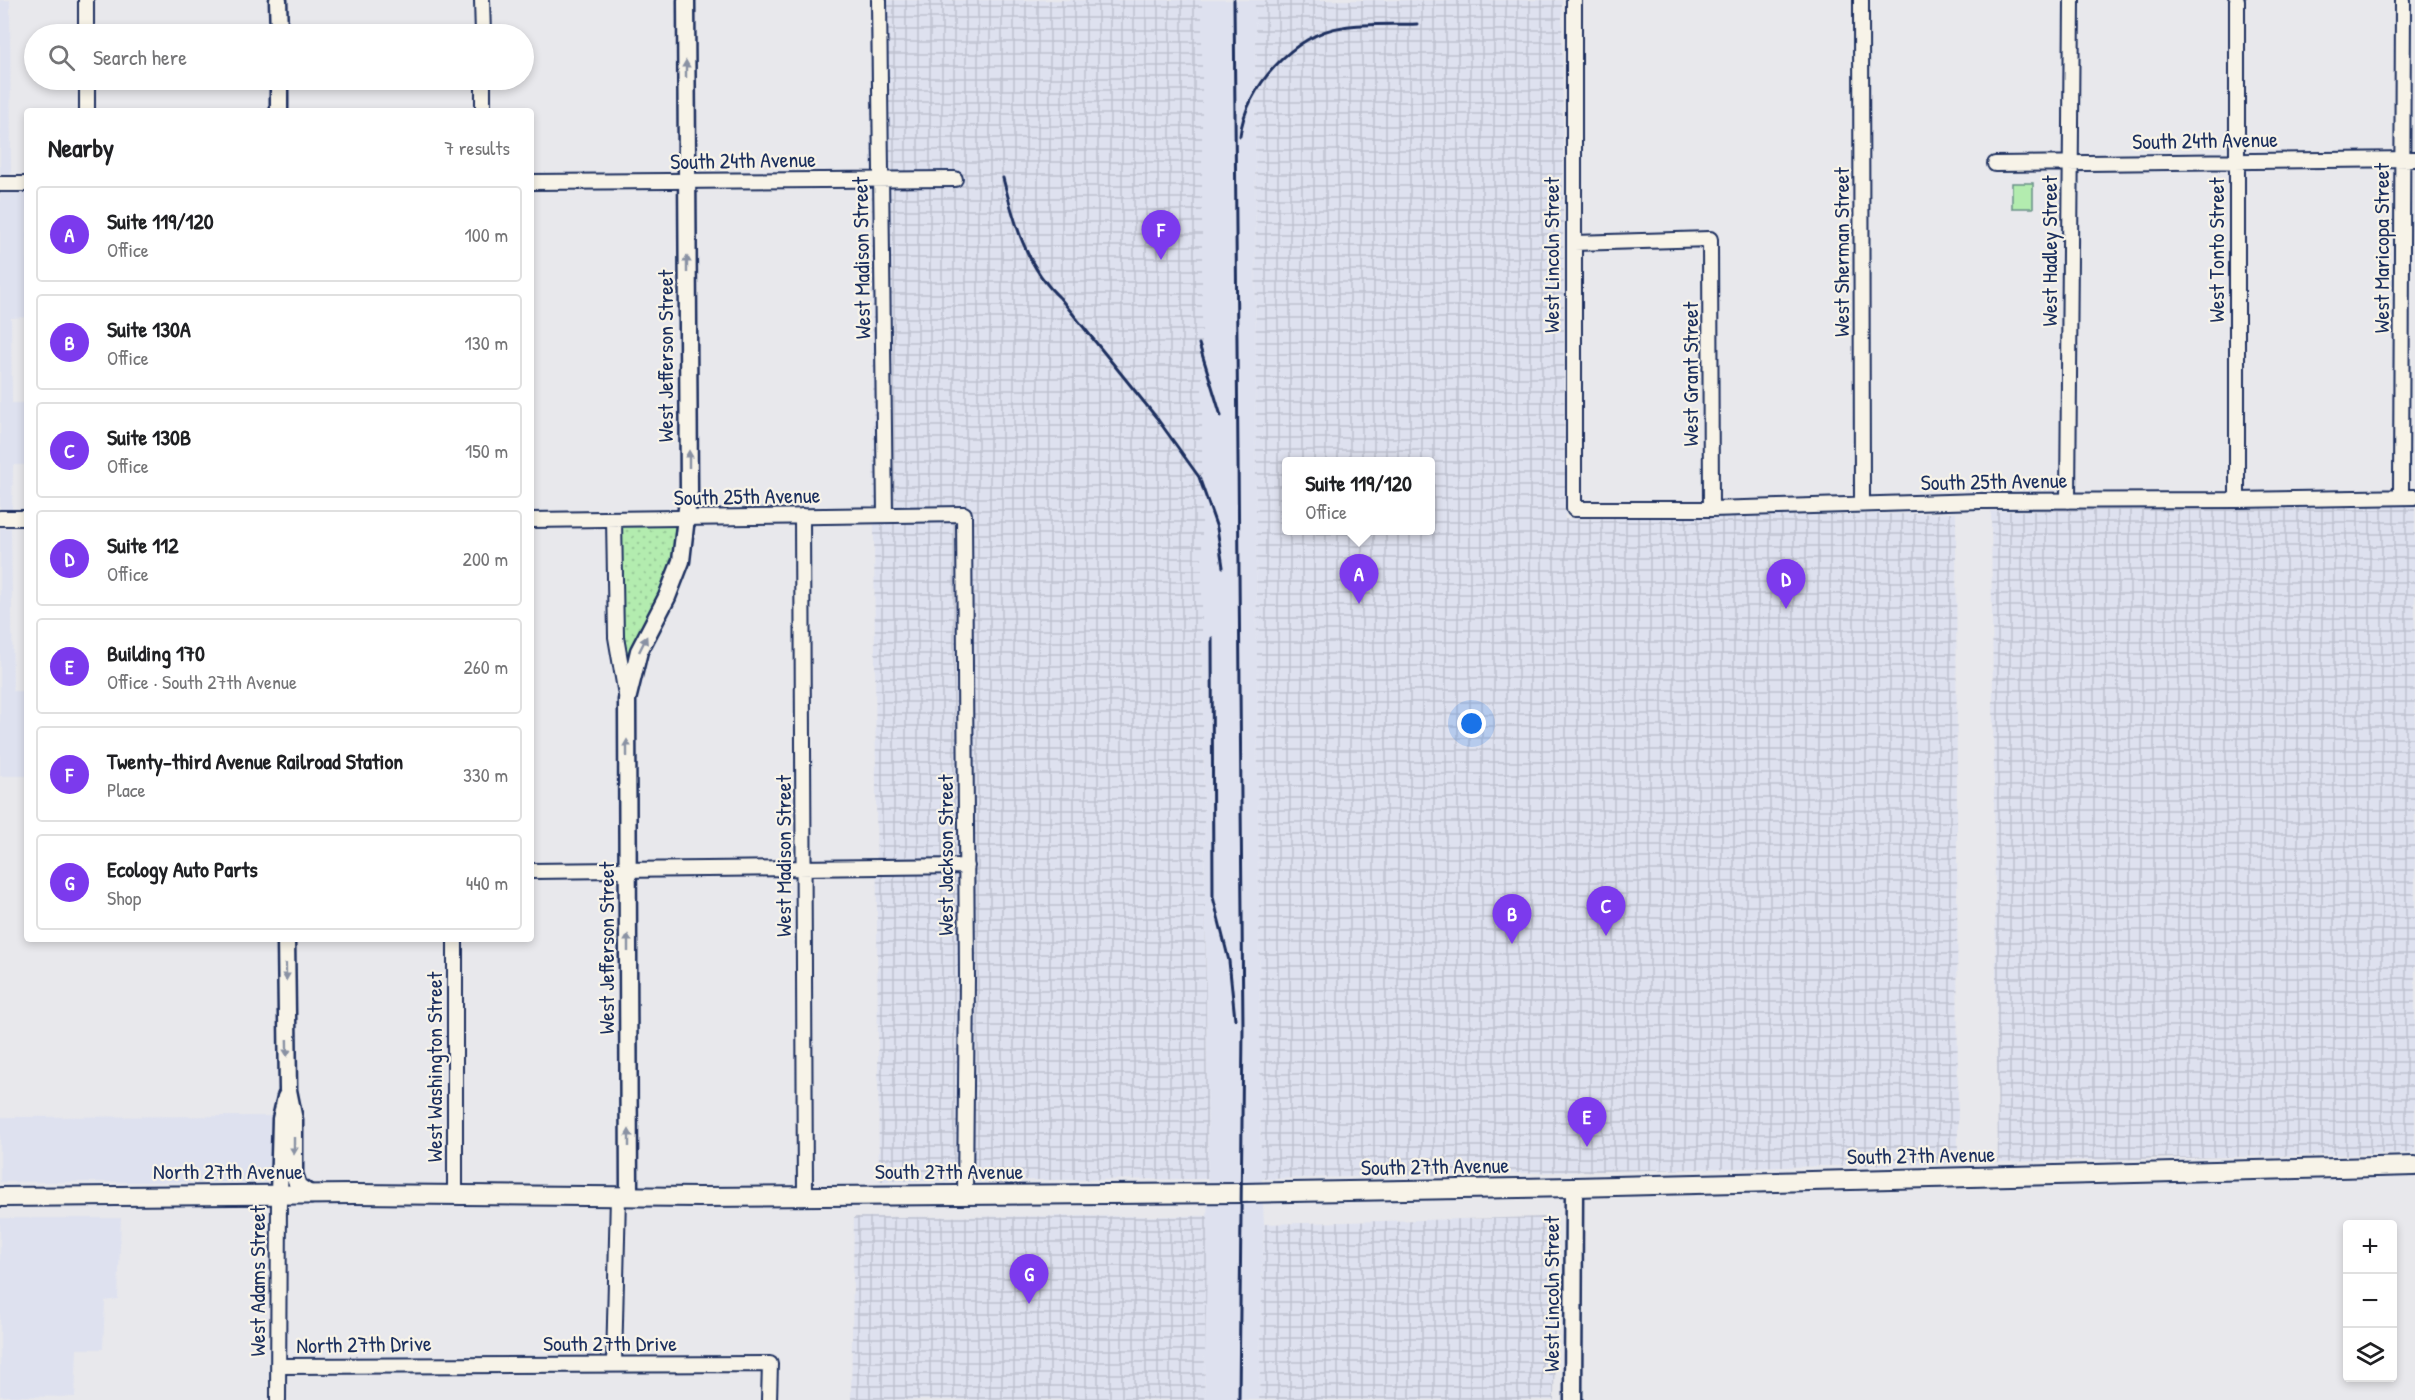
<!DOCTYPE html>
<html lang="en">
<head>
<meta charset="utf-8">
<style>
  body { margin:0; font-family:"Patrick Hand",sans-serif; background:#f6f6f6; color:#202124 }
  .controls { position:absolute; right:18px; bottom:18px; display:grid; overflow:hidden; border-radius:6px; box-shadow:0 3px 9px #0003 }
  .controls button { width:54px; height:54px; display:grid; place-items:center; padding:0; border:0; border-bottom:2px solid #e0e0e0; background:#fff; color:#202124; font:30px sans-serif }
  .you { position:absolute; left:1472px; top:724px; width:21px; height:21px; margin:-15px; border:4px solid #fff; border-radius:50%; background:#1a73e8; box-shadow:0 0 0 9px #1a73e833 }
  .badge { display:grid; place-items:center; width:39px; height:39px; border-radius:50%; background:#7c3aed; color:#fff; font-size:20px; font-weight:700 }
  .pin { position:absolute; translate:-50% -50px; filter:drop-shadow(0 2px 3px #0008) }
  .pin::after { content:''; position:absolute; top:32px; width:21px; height:18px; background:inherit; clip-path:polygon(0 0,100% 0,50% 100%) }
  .popup { position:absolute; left:1282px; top:457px; width:153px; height:78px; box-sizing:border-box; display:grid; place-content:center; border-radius:6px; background:#fff; filter:drop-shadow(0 2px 4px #0005); font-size:20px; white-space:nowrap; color:#757577 }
  .popup b { font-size:22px; color:#202124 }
  .popup::after { content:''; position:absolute; left:50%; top:100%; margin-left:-12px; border:12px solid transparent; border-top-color:#fff }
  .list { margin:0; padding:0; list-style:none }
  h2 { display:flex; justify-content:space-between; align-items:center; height:78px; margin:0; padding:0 24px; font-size:26px }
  h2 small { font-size:20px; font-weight:400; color:#757577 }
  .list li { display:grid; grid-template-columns:39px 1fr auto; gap:18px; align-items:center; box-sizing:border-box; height:96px; margin:0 12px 12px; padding:0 12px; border:2px solid #e0e0e0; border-radius:6px }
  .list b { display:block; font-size:22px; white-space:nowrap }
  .list p { margin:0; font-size:20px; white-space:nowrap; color:#757577 }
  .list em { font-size:20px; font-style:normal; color:#757577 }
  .icon { flex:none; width:33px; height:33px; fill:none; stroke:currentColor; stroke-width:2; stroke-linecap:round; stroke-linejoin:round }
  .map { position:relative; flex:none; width:2415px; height:1400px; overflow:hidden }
  .search { position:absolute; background:#fff; box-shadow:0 3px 9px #0003; left:24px; top:24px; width:510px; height:66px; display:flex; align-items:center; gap:15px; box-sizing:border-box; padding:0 21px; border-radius:33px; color:#757577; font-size:22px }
  .panel { position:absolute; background:#fff; box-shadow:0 3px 9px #0003; left:24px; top:108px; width:510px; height:834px; border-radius:6px }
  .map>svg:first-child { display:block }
  .built { fill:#dee1ef }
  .industrial { fill:url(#industrial-grid); fill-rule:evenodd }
  .green { fill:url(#green-dots); stroke:#678e86; stroke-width:1.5 }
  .pitch { fill:#b3ecaf; stroke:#678e86; stroke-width:1.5 }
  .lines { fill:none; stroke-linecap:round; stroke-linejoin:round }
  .minor-casing { stroke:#1b2f5e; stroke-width:18 }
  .tertiary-casing { stroke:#1b2f5e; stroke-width:21 }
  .secondary-casing { stroke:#1b2f5e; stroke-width:22 }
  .minor { stroke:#f7f3e8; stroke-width:14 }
  .tertiary { stroke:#f7f3e8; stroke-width:16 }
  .secondary { stroke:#f7f3e8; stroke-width:18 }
  .rail { stroke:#1b2f5e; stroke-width:3 }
  .oneway { fill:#8991a3 }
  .labels { text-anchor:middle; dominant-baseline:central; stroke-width:4.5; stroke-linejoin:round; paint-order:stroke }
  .street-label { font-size:22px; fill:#1b2f5e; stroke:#f7f3e8 }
</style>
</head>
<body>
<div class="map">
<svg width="2415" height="1400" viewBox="0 0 2415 1400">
  <defs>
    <pattern id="industrial-grid" width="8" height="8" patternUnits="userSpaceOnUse" patternTransform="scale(1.5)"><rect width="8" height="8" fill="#dee1ef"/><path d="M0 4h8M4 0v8" fill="none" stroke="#bec1cf"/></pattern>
    <pattern id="green-dots" width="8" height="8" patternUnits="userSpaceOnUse" patternTransform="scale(1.5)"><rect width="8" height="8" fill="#b3ecaf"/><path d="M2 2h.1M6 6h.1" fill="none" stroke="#99cb99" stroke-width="1.8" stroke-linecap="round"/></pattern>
  </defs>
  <rect width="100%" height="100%" fill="#e8e8ec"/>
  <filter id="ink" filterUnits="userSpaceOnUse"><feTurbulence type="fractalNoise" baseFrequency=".0167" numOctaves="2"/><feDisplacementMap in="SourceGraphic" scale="12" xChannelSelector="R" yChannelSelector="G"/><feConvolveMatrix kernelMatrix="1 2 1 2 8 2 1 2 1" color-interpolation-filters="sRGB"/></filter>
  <g filter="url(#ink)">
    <path class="built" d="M0,0h10l1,175h-11z
      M1202,0h53l1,523 5,645 3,56 -5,176h-55l4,-228 -6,-539z
      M0,193h27v124l-16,1 1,85h15v62h-14l-1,45h-12z
      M0,528h11l2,163h14v85h-27z
      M272,1116l-3,52 -3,7 -11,7h-255v-65z
      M0,1218h121l-3,81 -13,2 -2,48h-26l-2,48 -75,-1z"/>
    <path class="industrial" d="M870,0h332v633l6,546 -329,2z
      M1255,0h307l3,519 391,-6 2,650 -697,16 -5,-656zM1287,462h144v68h-144z
      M2415,506v647l-417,9 -7,-651z
      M1208,1216l-4,184h-353l3,-183z
      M1543,1217l14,12 -3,171h-295l5,-176z"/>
    <path class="green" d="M687,518l-60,182 -13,-181z"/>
    <path class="pitch" d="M2012,183h21v25h-21z"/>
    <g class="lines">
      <g class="minor-casing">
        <path id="minor" d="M86,0v34
          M482,0l1,34
          M879,0l6,515
          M1574,0v509h137l270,-8 256,-1 178,-3
          M1861,0l1,504
          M87,80v31
          M483,80v31
          M1995,164l420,-5
          M531,182l424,-3
          M0,184h27
          M1574,243l136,-4 1,270
          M2401,497l2,-497
          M2237,500v-500
          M2068,501l4,-501
          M802,516l3,679
          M0,518h27
          M614,519l2,118 10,58
          M531,520l433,-6 3,463 -2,218
          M531,871l436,-5
          M455,939v256
          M614,1364l4,-168
          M279,1366l491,-2 -1,36
          M278,1400l1,-205"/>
      </g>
      <g class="tertiary-casing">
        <path id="tertiary" d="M278,0l1,34
          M279,80v31
          M286,939l2,151 6,30v54l4,12 13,9
          M279,1195l2,-76 5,-22
          M629,1196l-2,-496 12,-49 28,-54 14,-36 8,-70 -3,-491
          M1573,1400l1,-213"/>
      </g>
      <g class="secondary-casing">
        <path id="secondary" d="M0,1197l354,-3 346,3 542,-4 332,-6 841,-21"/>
      </g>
      <use href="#minor" class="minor"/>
      <use href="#tertiary" class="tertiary"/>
      <use href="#secondary" class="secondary"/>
      <path class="rail" d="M1234,0l9,1029 -4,371
        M1240,136c5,-48 55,-103 103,-109 24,-4 50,-2 74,-3
        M1003,178c11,43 23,89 57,120l96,119 43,60 18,51 6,39
        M1199,344l22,72
        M1212,638l1,259 16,64 6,58"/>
    </g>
    <defs><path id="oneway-solid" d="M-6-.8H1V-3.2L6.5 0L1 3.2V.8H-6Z" transform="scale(1.5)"/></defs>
    <g class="oneway">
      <use href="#oneway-solid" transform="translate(686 69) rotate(-90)"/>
      <use href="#oneway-solid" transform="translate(687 264) rotate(-90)"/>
      <use href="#oneway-solid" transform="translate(689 459) rotate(-90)"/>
      <use href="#oneway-solid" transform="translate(643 644) rotate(-64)"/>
      <use href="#oneway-solid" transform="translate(627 748) rotate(-90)"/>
      <use href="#oneway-solid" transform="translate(628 943) rotate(-90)"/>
      <use href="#oneway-solid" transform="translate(286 972) rotate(89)"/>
      <use href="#oneway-solid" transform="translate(287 1048) rotate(89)"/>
      <use href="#oneway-solid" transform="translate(629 1138) rotate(-90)"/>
      <use href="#oneway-solid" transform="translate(294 1146) rotate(90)"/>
    </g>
  </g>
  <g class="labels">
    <g class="street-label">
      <text transform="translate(2205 140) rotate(-1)">South 24th Avenue</text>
      <text transform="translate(743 160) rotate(-1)">South 24th Avenue</text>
      <text transform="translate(2381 248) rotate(-90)">West Maricopa Street</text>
      <text transform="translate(2216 250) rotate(-90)">West Tonto Street</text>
      <text transform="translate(2049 251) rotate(-90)">West Hadley Street</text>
      <text transform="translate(1841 252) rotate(-90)">West Sherman Street</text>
      <text transform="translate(1551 255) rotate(-90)">West Lincoln Street</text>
      <text transform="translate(861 258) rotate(-91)">West Madison Street</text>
      <text transform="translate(665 356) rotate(-90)">West Jefferson Street</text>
      <text transform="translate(1690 374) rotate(-90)">West Grant Street</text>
      <text transform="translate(1994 481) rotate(-1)">South 25th Avenue</text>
      <text transform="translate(747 496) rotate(-1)">South 25th Avenue</text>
      <text transform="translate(945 855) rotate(-90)">West Jackson Street</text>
      <text transform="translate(783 856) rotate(-90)">West Madison Street</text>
      <text transform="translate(606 948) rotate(-90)">West Jefferson Street</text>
      <text transform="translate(434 1067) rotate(-90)">West Washington Street</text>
      <text transform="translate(1921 1155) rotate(-1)">South 27th Avenue</text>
      <text transform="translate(1435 1166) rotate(-1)">South 27th Avenue</text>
      <text x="228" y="1171">North 27th Avenue</text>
      <text x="949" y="1171">South 27th Avenue</text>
      <text transform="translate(257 1281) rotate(-90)">West Adams Street</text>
      <text transform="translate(1551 1294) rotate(-90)">West Lincoln Street</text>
      <text x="610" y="1343">South 27th Drive</text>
      <text transform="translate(364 1344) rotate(-1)">North 27th Drive</text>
    </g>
  </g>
</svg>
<div class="controls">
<button>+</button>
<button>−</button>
<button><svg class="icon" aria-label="layers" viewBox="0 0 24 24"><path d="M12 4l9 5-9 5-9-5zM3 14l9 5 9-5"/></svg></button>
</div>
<div class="you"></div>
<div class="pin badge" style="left:1359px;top:604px">A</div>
<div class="popup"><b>Suite 119/120</b>Office</div>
<div class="pin badge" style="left:1512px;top:944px">B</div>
<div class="pin badge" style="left:1606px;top:936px">C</div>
<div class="pin badge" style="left:1786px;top:609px">D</div>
<div class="pin badge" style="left:1587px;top:1147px">E</div>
<div class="pin badge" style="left:1161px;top:260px">F</div>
<div class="pin badge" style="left:1029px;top:1304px">G</div>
<div class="search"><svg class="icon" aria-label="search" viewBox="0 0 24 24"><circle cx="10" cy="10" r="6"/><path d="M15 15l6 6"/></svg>Search here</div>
<section class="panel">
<h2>Nearby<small>7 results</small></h2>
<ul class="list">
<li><span class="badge">A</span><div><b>Suite 119/120</b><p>Office</p></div><em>100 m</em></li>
<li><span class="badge">B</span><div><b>Suite 130A</b><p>Office</p></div><em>130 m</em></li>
<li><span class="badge">C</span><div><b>Suite 130B</b><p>Office</p></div><em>150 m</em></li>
<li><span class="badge">D</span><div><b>Suite 112</b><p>Office</p></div><em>200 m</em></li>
<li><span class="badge">E</span><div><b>Building 170</b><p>Office · South 27th Avenue</p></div><em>260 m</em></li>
<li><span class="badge">F</span><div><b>Twenty-third Avenue Railroad Station</b><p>Place</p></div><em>330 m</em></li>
<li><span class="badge">G</span><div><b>Ecology Auto Parts</b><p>Shop</p></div><em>440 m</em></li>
</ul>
</section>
</div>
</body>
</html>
